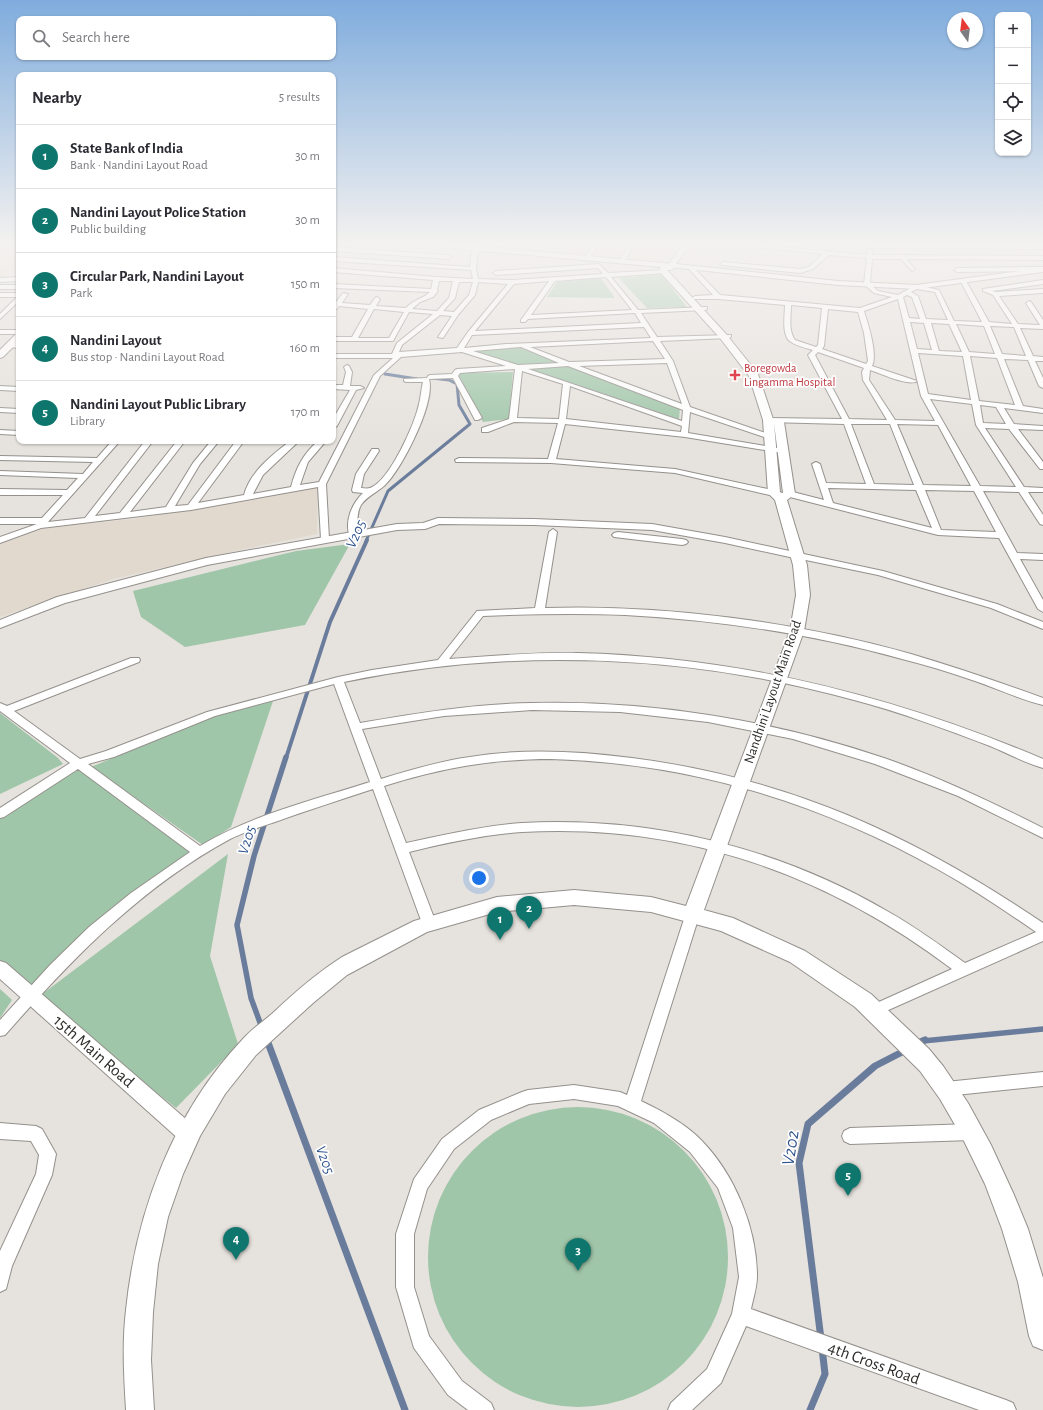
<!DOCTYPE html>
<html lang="en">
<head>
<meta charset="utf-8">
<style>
  body { margin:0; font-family:"Alegreya Sans",sans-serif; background:#f7f7f7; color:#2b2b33 }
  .controls { position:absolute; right:12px; top:12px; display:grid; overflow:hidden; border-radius:8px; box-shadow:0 1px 3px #0004 }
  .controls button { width:36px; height:36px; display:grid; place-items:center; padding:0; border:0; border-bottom:1px solid #e1e1e2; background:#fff; color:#2b2b33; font:20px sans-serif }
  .compass { position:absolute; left:947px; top:12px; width:36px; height:36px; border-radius:50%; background:#fff; box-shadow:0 1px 3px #0004; rotate:346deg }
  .you { position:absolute; left:479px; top:878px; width:14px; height:14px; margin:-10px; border:3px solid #fff; border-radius:50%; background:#1a73e8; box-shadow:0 0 0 6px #1a73e833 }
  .badge { display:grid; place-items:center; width:26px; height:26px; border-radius:50%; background:#0f766e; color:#fff; font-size:13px; font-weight:700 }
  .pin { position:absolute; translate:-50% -33px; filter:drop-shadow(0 1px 2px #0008) }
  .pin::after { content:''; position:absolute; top:21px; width:14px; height:12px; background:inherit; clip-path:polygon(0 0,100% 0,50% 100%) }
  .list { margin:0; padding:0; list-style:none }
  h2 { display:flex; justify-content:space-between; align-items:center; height:52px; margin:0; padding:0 16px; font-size:17px }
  h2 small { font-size:13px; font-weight:400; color:#7c7c81 }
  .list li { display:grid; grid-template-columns:26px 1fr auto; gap:12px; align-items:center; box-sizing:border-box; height:64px; padding:0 16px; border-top:1px solid #e1e1e2 }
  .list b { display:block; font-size:15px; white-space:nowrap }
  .list p { margin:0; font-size:13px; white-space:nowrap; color:#7c7c81 }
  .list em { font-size:13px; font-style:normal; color:#7c7c81 }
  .icon { flex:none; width:22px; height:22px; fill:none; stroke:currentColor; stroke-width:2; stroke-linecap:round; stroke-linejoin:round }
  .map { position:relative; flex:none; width:1043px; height:1410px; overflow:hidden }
  .search { position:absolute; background:#fff; box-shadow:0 1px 3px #0004; left:16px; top:16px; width:320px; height:44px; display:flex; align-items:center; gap:10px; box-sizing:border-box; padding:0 14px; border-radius:8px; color:#7c7c81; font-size:15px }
  .panel { position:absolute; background:#fff; box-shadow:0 1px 3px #0004; left:16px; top:72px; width:320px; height:372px; border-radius:8px }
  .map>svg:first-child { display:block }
  .built { fill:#e1d9cd }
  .green { fill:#a0c6a9 }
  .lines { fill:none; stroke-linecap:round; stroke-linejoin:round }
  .stream-far3 { stroke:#6a7c9c; stroke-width:3 }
  .stream-far2 { stroke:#6a7c9c; stroke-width:4 }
  .stream-far1 { stroke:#6a7c9c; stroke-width:5.5 }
  .stream { stroke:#6a7c9c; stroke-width:7 }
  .minor-casing { stroke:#94908c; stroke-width:2 }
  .tertiary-casing { stroke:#94908c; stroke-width:2 }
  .secondary-casing { stroke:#94908c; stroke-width:2 }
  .minor { fill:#fff; fill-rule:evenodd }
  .tertiary { fill:#fff; fill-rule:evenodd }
  .secondary { fill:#fff; fill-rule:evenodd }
  .health-dot { fill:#e0444e; stroke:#fff; stroke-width:1.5 }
  .labels { text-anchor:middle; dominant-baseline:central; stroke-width:3.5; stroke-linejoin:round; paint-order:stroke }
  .far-health-label { font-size:12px; fill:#be3a42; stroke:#fff; text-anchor:start }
  .street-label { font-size:14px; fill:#2e2c2a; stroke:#fff }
  .water-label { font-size:15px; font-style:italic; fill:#2e528c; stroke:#fff }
  .near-street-label { font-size:17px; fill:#2e2c2a; stroke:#fff }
  .near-water-label { font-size:18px; font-style:italic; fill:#2e528c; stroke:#fff }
</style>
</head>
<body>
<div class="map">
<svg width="1043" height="1410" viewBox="0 0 1043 1410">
  <rect width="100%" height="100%" fill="#e6e2dd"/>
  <path class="built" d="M0,245h19v18l-19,17z
    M472,245h201l-10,18z
    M318,487l-1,47 -73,15 -131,30 -113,38v-73l48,-17 86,-8z"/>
  <path class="green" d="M661,274l26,33 -40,1 -28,-30z
    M601,278l14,20 -68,-1 10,-15z
    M518,347l40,15 -39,4 -46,-15z
    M567,366l113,42 -1,11 -150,-50z
    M513,372l-4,47 -26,3 -24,-46 1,-3z
    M350,544l-45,81 -120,22 -44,-30 -8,-26 163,-40z
    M273,701l-42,126 -28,18 -112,-78 118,-49z
    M0,713l58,45 5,6 -63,30z
    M78,768l115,87c-68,36 -120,80 -167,141l-26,-26v-152z
    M228,854l-18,102 29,91 -16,13 -47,48 -139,-110z
    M0,989l12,11 -12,18z
    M428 1257a150 150 0 1 1 300 0a150 150 0 1 1-300 0Z"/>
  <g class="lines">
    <path class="stream-far3" d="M385,374l32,5
      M366,541l22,-50 82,-67 -11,-19 -2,-21 -8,-4 -17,-2"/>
    <path class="stream-far2" d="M286,758l44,-136 37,-82"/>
    <path class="stream-far1" d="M262,1028l-11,-30 -14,-73 17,-69 32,-99
      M266,1038l1,3
      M923,1041l120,-12"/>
    <path class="stream" d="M267,1040l138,370
      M916,1044l9,-4
      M821,1339l-22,-176 9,-39 67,-58 31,-16
      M810,1410l15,-36 -3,-26"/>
    <g class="minor-casing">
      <path id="minor" d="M593,245h5l-9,15h-4l-1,-1z
        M629,245h5l-10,18h-4l-1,-1z
        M735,245h23l109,10v-4l3,-2 3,2 -1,4 171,1v4l-137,-1 9,10 -3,2 -11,-12h-29l-2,25 8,7 20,4 18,-10 23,5 15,31 28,1 -22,-42 5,-1 24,43 23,2 -19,-29 -10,-4v-2l60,-9v4l-51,7 4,1 47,-3v4l-44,3 19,28 22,1 -14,-22 3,-2 2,1 12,18v9l-23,-1 13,28 10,1v4h-8l8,17v10l-4,-2 -11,-26 -24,-1 19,47 20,3v4l-39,-5 10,16 29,2v4l-25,-1 25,33v7h-3l-31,-40 -24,-1 39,59 19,1v4h-15l15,23v10l-3,-1 -21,-32 -36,-1 34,62 26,1v6l-23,-1 23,41v12l-5,-3 -39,-71 -61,-3 -152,-39 -1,-2 4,-3 35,9 -12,-36 4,-2 4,2 6,19 40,1 -22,-60 -76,-2 -4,-2 4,-2 74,1 -34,-64 5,-5c-7,-2 -16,-4 -22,-8 -10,-6 -6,-27 -6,-37l-67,-6h-25l-1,-1 3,-2 18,-1 -24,-26 5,-1 26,27 140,13 32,-11 -18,-4 -10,-9 3,-26 -38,-3 -16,14 -13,4 -79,-8 -1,-1 3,-2 77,7 9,-2 14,-13zM917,289l18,3 13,28 -22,-1 -8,-23 -7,-4zM907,295l5,2 8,22 -11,-1 -6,-21zM898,299l23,97 14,25 -40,-1 -26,-40 1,-10c10,3 39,17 47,11l-45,-15c6,-12 -4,-42 -8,-55zM791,305l31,3 -4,37 -2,2 -21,-7c-7,-10 -4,-23 -4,-35zM828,309l30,3 6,21 4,28 -2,3 -44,-15 2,-3zM910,322l14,1 8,27 -15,-1zM931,323l18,1 13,28 -23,-1zM956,324l28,2 11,28 -26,-2zM990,326l24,1 12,29 -24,-2zM818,352l46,16 -2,4 1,8 24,40 -38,-1 -34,-64zM918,353l45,3 8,44 -43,-6zM970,356l27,2 18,47 -36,-4zM930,399l42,5 4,21 40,62 -36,-1zM980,405l16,2 10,17 -23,-1zM851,424h39l24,61 -40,-1zM897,424l41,1 33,61 -48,-1zM828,488l88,2 16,38 -99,-25zM925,490l49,1 22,41 -55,-2z
        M867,245h176v4l-174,-1z
        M333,247l115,8 3,2 -3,2 -115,-8z
        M475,247l3,2 -2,20 2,10 34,1 91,-6 -5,-6 -102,7 -3,-2 3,-2 103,-7 9,9 58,-3v2l-2,1 -53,4 27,33 69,-3v2l-2,1 -64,3 16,24 74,-2v2l-2,1 -69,3 13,20 17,46 84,29 -4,2h-3l-77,-26 -2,21 95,16 4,2 -4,2 -98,-16 -120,-13 -9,35 119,10 102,22 1,2 -1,2 -3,1 -99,-23 -124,-10 -95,-1 -1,-2 4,-2 89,1 10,-36 -44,-1 -26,10h-6v-4l27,-9 6,-50 -55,4 -2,3 24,42 -4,2h-3l-22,-42 -24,1c7,23 -27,90 -44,106 -7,7 -18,11 -24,20 -5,8 -3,20 -4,30l-4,3 -3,-1c-6,-15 2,-34 13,-44l-10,-1 -1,-2 4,-16 16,-25h6l1,2 -15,23 -3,14c2,0 6,1 9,0 20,-7 45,-65 49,-84 2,-7 2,-15 4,-22h-17l-2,-1v-2l23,-1 1,-2 2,-1 22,-1 3,-4 2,-1 49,-3 -44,-14 -61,5 -21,19 -54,108 3,55 -1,2 -3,1 -4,-3 -3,-52 -127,23 -150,18 -41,15v-6l37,-13h-37v-6h42l21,-23h-63v-6l67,1 11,-12 -78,-3v-4l83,3 10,-12 -93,-2v-4l97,2 15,-17h8l-72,81 37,-4 60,-77h8l-58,75 25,-3 57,-72h8l-55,71 36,-5 27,-44 18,-22h8l-19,23 -25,42 13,-1 48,-64h8l-46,62 46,-8c6,-23 28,-40 46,-54h9l-36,34 -10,19 38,-7c5,-19 12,-33 27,-46h8l-18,21 -8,23 19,-3 55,-107 19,-17h-60v-4h59l5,-11 36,-29 -24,-2 -16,29h-60v-4h19l16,-28 -29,-3 -2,3h-4v-7h3l7,-9 5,1 -6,9 28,2 5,-7 2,-1 3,2 -4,7 30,2c8,-9 17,-9 24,-16l-97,-4v-4l98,5 2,-9 -100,-8v-4l103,9 37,2 -2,-9 -138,-9v-4l137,10 2,-18zM606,277l26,33 -101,5 24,-34zM439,281h14l-4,17 -12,13 -25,-2 8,-7 13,-5 5,-6 -1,-1zM549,281l-28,39v2h4l3,-3 107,-6 6,10 -166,8 39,-47zM459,282h14l-4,13 -15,17 -11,-1 12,-13zM478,282l30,2 -40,48 -11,16 -58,4 3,-7 38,-30 12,1 -14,21 5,1 15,-23 17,-20zM374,309l30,3 -15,26h-31zM644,327l7,11 -145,6 -42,4 8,-13zM653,341l12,18 -96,3 -39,-15zM521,347l38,16 -41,2 -45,-14zM667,363l15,41 -103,-38zM568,366l115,44 -1,11 -154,-52zM522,371l41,13 -4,35 -42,-1zM570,386l112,40 -1,6 -115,-13z
        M1043,267v4l-86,1 -3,-2 3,-2z
        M19,277v4l-19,1v-4z
        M0,285h19v4h-19z
        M0,293h19v8l-19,18v-5l17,-17h-17z
        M0,330h19v4h-19z
        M10,344h9v4l-11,-1v-2z
        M347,365l2,1 3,6 -2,14h10l4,2 -8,2 -19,36 -4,2v-9l17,-29 -17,-1v-4h10l3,-13 -2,-5z
        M0,386l19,1v4l-19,-1z
        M0,408l19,1v4l-19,-1z
        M0,430l19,1v4l-19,-1z
        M553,529l4,3 -12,76c117,-4 253,14 366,46 44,13 88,28 132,44v7c-24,-6 -47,-17 -71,-25 -23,-8 -46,-15 -70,-21 -90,-25 -184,-39 -277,-44 -47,-2 -95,-1 -142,1l-34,43c43,-3 86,-7 129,-6 162,4 316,43 465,106v9c-18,-5 -36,-15 -53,-22 -45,-17 -90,-34 -136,-46 -166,-46 -342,-53 -510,-18l16,41c57,-10 114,-19 172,-20 118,-3 240,17 352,55 55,19 107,44 159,70v10l-85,-42 -83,-32 -82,-25 -85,-17 -88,-10 -88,-2 -88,6 -82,13 19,50c29,-9 59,-18 89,-22 53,-9 108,-6 162,1 156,20 281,77 411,165v18l-168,75 -5,-2 -2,-4 2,-4 82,-37c-127,-96 -271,-146 -430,-137 -39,3 -76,11 -113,20l27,71 -2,4 -5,1 -5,-1 -2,-4 -49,-134c-33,11 -65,21 -98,33 -15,5 -31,10 -45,17 -90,49 -158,120 -225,196l-5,1v-16l50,-55 39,-38 42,-34 59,-41 -112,-83 -74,48 -4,1v-10l70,-45 -70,-52v-8l7,3 124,-48h8l1,2 -1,2 -125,49 66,48 26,-8 101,-39 131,-35 34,-7 66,-10 39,-49 58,-3 14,-76zM334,684l36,98c-57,18 -118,33 -170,64l-112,-82 26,-7 101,-41zM551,759c139,4 268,43 388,111 34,19 65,40 97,62l-71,31c-25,-18 -51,-37 -78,-52 -110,-64 -238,-95 -365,-88 -40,3 -78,12 -116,20l-22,-57c57,-18 107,-27 167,-27z
        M799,553l84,18 114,33 46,18v7l-52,-21 -113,-33 -82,-17 -2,-2 2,-2z
        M693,908l5,1 2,4 -59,188c21,10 45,23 61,40 33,34 55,88 55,135 0,11 -4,23 -6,33l255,91 7,3 3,7h-37l-233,-84 -25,57 -29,27h-24l3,-7 36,-34 25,-55 7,-37 -6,-49 -15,-40 -28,-36 -36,-29 -36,-17 -44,-7 -45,5 -38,16 -37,29 -27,40 -13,45v53l15,49 33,45 29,22 3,7h-26l-20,-15 -34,-47 -18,-61v-53l18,-55 28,-40 37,-29 43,-18 6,-2 46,-5 46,7 7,3 59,-182 2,-4z
        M1043,1072v14l-97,10 -6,-2 -2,-5 2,-5 6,-2z
        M0,1123l36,3 6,3 14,25 -4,21 -40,91 -6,23 -6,3v-41l36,-77 3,-19 -8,-14 -31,-2z
        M972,1124l6,3 2,5 -2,5 -6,3 -122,4 -6,-3 -2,-5 2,-5 6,-3z"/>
    </g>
    <g class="tertiary-casing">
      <path id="tertiary" d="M683,245h7l-14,19 162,17 78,4 127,-17v4l-127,17 -78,-4 -169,-18 -2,-1z
        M16,334h3v7l-16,16 -3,1v-8z
        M438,518l96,1 118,5 73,13 74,16 4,1 2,2 -2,2 -4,1 -74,-16 -73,-13 -118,-5 -95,-1 -14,5 -28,1 -190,35 -142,38 -65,25v-8l57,-23 149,-39 191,-34 26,-1z
        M618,532l64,7 4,1 2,2 -2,2 -4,1 -68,-8 -2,-2 2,-2z
        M0,961l6,2 189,164 3,7 -3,7 -7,3 -7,-3 -181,-162z"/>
    </g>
    <g class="secondary-casing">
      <path id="secondary" d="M435,245h33l206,19 1,2 -3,4h-5l59,64 32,40 16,48 5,-3 5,3 11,72 -8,6 20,65 3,30 -6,36 -100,279 29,8 72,33 66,43 58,55 14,17 25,37 23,42 23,50 14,34 15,49v72l-10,-4 -4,-10 -11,-54 -16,-53 -17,-45 -23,-47 -22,-38 -20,-28 -65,-64 -65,-45 -69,-31 -70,-19 -77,-7 -77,7 -70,20 -80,43 -34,28 -57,52 -31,39 -25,42 -17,38 -15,43 -10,47 -5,48 -2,48 3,50h-28c-2,-33 -4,-67 0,-100 10,-98 47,-197 116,-270 9,-11 21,-18 32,-28 21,-20 43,-39 68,-55l72,-36 83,-24 77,-7 77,7 35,9 104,-275 6,-36 -3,-30 -18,-65 -7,-7 -5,-73 -14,-44 -29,-38 -60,-66 -1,-2 2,-3 -222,-20zM774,423l9,70h-1l-2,-1z"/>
    </g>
    <use href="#minor" class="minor"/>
    <use href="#tertiary" class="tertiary"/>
    <use href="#secondary" class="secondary"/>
  </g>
  <linearGradient id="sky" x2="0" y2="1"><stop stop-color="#7facdd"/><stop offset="0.55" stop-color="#f4f2f0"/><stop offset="1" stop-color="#f4f2f0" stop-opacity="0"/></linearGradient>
  <rect width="1043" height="443" fill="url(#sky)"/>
  <path class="health-dot" d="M733 369h4v4h4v4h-4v4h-4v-4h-4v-4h4z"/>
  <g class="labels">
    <g class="far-health-label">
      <text x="744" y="368">Boregowda<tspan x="744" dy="14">Lingamma Hospital</tspan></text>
    </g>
    <g class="street-label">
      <text transform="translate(773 692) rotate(-71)">Nandhini Layout Main Road</text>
    </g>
    <g class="water-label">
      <text transform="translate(356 534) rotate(-66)">V205</text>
      <text transform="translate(247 840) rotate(-73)">V205</text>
      <text transform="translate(325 1160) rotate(70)">V205</text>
    </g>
    <g class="near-street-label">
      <text transform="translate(94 1051) rotate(41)">15th Main Road</text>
      <text transform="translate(874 1363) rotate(20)">4th Cross Road</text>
    </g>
    <g class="near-water-label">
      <text transform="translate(791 1148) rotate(-81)">V202</text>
    </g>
  </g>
</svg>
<div class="controls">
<button>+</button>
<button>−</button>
<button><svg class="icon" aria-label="locate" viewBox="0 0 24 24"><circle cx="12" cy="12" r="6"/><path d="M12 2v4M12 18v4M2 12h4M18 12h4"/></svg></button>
<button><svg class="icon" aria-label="layers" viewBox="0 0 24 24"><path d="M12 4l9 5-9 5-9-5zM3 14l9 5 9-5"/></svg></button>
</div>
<svg class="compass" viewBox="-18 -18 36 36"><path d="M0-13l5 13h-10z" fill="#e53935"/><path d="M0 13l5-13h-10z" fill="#7c7c81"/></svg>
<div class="you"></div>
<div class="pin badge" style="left:500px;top:940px">1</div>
<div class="pin badge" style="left:529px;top:929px">2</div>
<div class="pin badge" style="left:578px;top:1271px">3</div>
<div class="pin badge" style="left:236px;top:1260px">4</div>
<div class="pin badge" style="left:848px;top:1196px">5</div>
<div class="search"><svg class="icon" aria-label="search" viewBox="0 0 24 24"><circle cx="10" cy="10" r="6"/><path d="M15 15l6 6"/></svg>Search here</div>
<section class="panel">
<h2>Nearby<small>5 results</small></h2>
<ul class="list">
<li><span class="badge">1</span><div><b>State Bank of India</b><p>Bank · Nandini Layout Road</p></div><em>30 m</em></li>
<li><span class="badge">2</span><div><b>Nandini Layout Police Station</b><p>Public building</p></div><em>30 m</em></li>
<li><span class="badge">3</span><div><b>Circular Park, Nandini Layout</b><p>Park</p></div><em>150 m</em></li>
<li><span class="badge">4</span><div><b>Nandini Layout</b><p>Bus stop · Nandini Layout Road</p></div><em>160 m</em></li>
<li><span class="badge">5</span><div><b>Nandini Layout Public Library</b><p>Library</p></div><em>170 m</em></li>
</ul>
</section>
</div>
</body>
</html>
